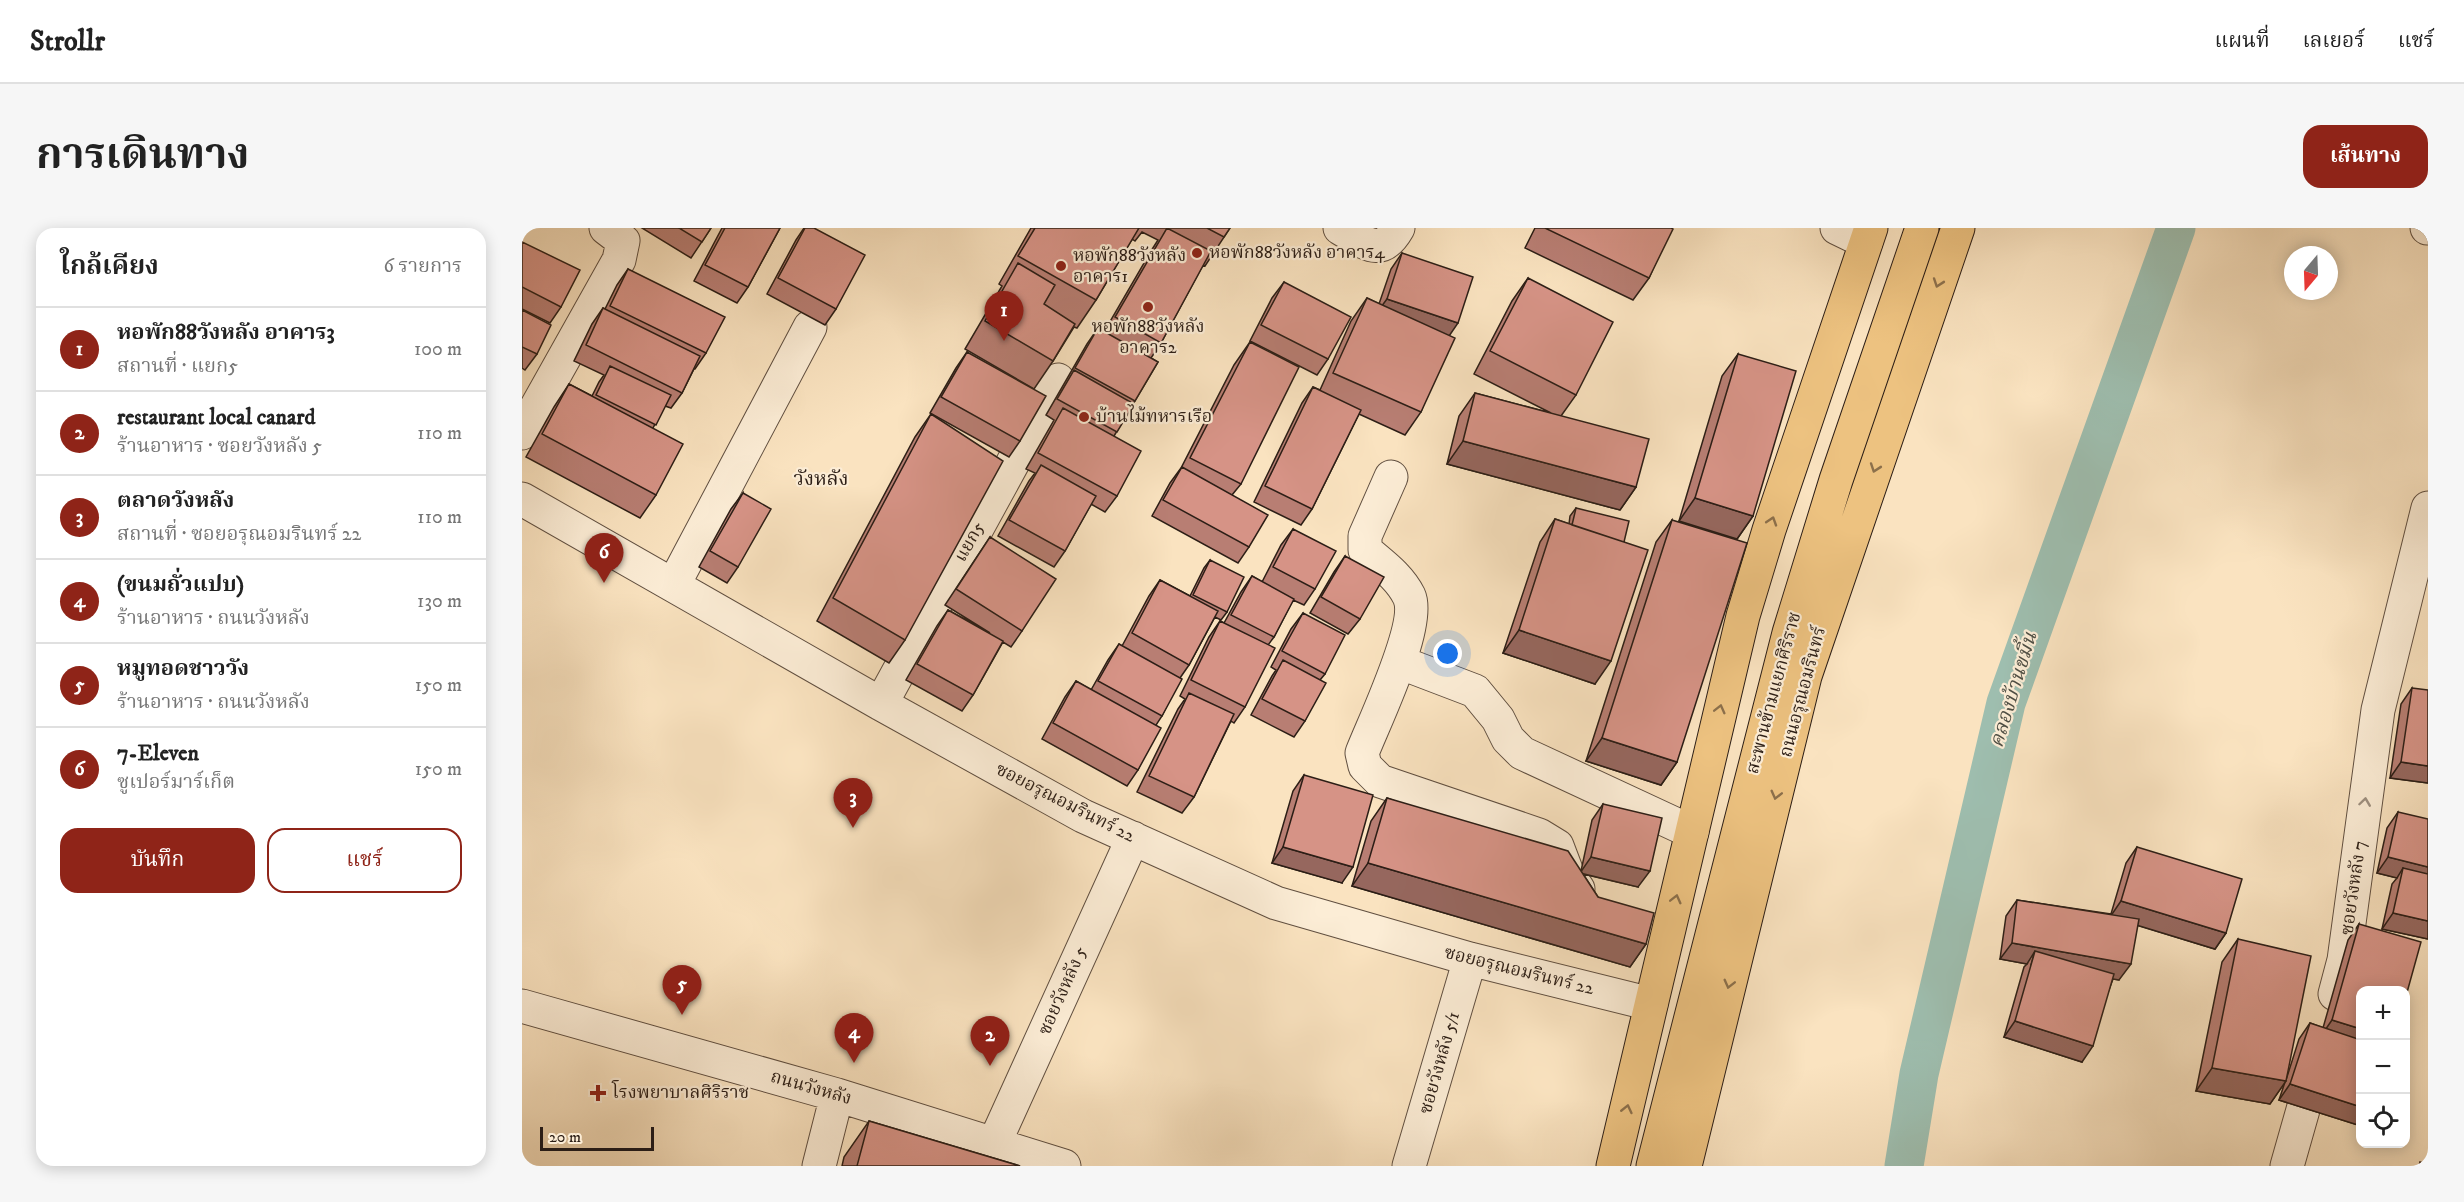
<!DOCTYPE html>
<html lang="th">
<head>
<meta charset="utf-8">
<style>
  body { margin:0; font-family:"IM FELL DW Pica","Noto Serif Thai",serif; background:#f6f6f6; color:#222 }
  .controls { position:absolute; right:18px; bottom:18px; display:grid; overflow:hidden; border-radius:12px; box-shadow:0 3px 15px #0003 }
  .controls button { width:54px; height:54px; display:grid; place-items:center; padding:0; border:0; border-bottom:2px solid #e0e0e0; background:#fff; color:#222; font:30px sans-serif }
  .compass { position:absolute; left:1762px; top:18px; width:54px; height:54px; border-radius:50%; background:#fff; box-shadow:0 3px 15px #0003; rotate:199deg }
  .scale { position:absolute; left:18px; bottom:15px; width:114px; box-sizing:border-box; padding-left:6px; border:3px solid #2c1e16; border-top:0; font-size:16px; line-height:21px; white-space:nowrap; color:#2c1e16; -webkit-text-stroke:4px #fcedd6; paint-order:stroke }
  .you { position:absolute; left:926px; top:426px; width:21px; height:21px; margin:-15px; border:4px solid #fff; border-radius:50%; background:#1a73e8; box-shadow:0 0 0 9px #1a73e833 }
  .badge { display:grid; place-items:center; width:39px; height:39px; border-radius:50%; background:#8f2418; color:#fff; font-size:20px; font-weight:700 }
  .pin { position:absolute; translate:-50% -50px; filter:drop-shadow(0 2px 3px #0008) }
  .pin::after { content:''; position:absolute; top:32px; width:21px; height:18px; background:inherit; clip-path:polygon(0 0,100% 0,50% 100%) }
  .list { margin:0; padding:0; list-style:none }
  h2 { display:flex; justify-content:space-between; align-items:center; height:78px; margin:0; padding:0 24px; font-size:26px }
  h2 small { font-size:20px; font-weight:400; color:#767676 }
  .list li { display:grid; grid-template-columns:39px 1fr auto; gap:18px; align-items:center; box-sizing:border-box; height:84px; padding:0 24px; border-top:2px solid #e0e0e0 }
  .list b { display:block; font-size:22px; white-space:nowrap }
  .list p { margin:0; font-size:20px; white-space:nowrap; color:#767676 }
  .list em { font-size:20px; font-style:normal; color:#767676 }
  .actions { display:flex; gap:12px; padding:18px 24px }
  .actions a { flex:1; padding:14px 0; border:2px solid #8f2418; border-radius:18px; text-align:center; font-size:21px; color:#8f2418 }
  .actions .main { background:#8f2418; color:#fff }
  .icon { flex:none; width:33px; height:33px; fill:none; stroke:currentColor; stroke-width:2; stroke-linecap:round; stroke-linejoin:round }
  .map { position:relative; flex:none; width:1906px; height:938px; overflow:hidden; border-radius:18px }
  header { display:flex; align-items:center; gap:36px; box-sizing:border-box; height:84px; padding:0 30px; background:#fff; border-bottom:2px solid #e0e0e0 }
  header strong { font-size:28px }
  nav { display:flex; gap:33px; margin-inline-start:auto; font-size:21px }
  .intro { display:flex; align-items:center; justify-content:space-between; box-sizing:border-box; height:144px; padding:0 36px }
  h1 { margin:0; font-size:42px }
  .button { padding:15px 27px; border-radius:18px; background:#8f2418; color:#fff; font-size:21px; font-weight:700 }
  main { display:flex; gap:36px; padding:0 36px }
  aside { flex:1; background:#fff; border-radius:18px; box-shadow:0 3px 15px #0003 }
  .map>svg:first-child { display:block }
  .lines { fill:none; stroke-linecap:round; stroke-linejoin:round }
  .canal { stroke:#9ebeaf; stroke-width:39 }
  .minor-casing { stroke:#604f40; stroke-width:35 }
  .major-casing { stroke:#2c1e16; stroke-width:35 }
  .minor { stroke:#fcedd6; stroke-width:33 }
  .major { stroke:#edc280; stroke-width:33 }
  .wall { fill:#b87e73; stroke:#2c1e16; stroke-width:1.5 }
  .shaded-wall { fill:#96675e; stroke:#2c1e16; stroke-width:1.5 }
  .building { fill:#d69386; stroke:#2c1e16; stroke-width:1.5 }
  .oneway { stroke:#8c704b }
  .oneway2 { stroke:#9e9080 }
  .poi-dot { fill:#8f2418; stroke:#fcedd6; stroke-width:2 }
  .labels { text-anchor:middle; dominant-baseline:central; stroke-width:4.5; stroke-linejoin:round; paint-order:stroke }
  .poi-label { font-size:18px; fill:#2c1e16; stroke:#fcedd6; text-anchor:start }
  .street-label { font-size:18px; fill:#2c1e16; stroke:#fcedd6 }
  .neighbourhood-label { font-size:20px; fill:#2c1e16; stroke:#fcedd6 }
  .water-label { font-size:20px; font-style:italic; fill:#4e4e44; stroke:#fcedd6 }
</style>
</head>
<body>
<header>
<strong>Strollr</strong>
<nav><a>แผนที่</a><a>เลเยอร์</a><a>แชร์</a></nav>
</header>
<div class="intro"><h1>การเดินทาง</h1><a class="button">เส้นทาง</a></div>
<main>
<aside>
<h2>ใกล้เคียง<small>6 รายการ</small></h2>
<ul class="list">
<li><span class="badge">1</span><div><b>หอพัก88วังหลัง อาคาร3</b><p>สถานที่ · แยก5</p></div><em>100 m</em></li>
<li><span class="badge">2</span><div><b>restaurant local canard</b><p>ร้านอาหาร · ซอยวังหลัง 5</p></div><em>110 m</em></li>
<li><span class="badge">3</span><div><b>ตลาดวังหลัง</b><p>สถานที่ · ซอยอรุณอมรินทร์ 22</p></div><em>110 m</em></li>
<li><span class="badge">4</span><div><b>(ขนมถั่วแปบ)</b><p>ร้านอาหาร · ถนนวังหลัง</p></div><em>130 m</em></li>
<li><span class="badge">5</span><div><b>หมูทอดชาววัง</b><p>ร้านอาหาร · ถนนวังหลัง</p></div><em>150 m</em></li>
<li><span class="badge">6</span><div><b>7-Eleven</b><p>ซูเปอร์มาร์เก็ต</p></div><em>150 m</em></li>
</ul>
<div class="actions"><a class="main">บันทึก</a><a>แชร์</a></div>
</aside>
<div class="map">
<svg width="1906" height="938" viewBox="0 0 1906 938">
  <rect width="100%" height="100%" fill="#fae3c0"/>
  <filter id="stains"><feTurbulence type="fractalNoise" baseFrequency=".00333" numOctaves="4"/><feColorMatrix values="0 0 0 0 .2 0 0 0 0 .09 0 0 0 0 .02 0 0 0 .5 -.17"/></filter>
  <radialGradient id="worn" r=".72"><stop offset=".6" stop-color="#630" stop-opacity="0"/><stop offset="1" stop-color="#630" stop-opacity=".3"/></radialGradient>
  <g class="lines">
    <path class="canal" d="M1382,938l15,-92 87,-371 170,-475"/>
    <g class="minor-casing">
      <path id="minor" d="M818,0c24,13 40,32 58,0
        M1315,0l29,14
        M1905,0h1
        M0,205l97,-173 4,-19 -17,-13
        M869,249l-26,59v14c16,14 34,26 44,46 13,28 -35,126 -47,157l3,13 15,15 159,54 18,11 11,29 10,14
        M0,271l359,205 202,112 193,87 194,56 181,45
        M152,356l136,-257
        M877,434l76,29 23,28 10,20 14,14 170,79
        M359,476l177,-324
        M1813,766l9,-34 34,-250 50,-202
        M0,778l315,89 227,71
        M472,916l139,-306
        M297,938l18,-71
        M887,938l61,-207
        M1765,938l29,-102"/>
    </g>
    <g class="major-casing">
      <path id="major" d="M1091,938l130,-550 26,-86 102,-302
        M1131,938l136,-533 47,-153 86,-252
        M1163,938l120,-490 153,-448"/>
    </g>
    <use href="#minor" class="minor"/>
    <use href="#major" class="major"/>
  </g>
  <path class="wall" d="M120,0h69l-20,30z
    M200,0h58l-32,59 -11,16 -43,-22z
    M282,0h10l22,81 -11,16 -58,-31 29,-54z
    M509,0h199l-25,38 -2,-1 -42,78 -10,15 7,4 -44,74 3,60 -12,16 -14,-8 -26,47 -11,16 -56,-31 31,-55 6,-8 -9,-4 28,-49 -8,-5 41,-71 11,-16 6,4 47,-81 7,-11 -16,-8 -7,9 -3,-2 -36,61 -19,28 -3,-1 -21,34 -19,28 -69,-40 37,-63 -3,-2z
    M1013,0h136l-22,50 -16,22 -108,-52z
    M0,14l39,65 -11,16 -28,-14z
    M880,25l47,83 -28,76 -16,23 -46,-21 -47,95 -11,16 -47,-23 48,-99 11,-16 7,3 31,-69 16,-23 12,6 12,-35z
    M106,41l78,84 -11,16h-1l-12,24 -11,15 -6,-2 -12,22 3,67 -16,23 -114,-61 28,-50 15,-23 23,12 7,-14 5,-7 -30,-14 18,-37 11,-16 2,1 12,-24z
    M1006,50l48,117 -15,21 75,71 -16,23 -173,-46 12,-48 16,-23 76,20 -77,-39 38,-73z
    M762,54l44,77 -11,16 -67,-34 22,-43z
    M0,82l15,44 -12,16 -3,-2z
    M728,114l-9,142 -9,11 17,52 -11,16 -86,-47 18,-33 11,-15 53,-103z
    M445,124l53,89 -11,16 -79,-44 26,-45z
    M1216,126l15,162 -16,23 -58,-18 43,-145z
    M409,186l-26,226 -16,23 -72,-42 98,-184z
    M221,265l-5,74 -11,16 -28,-16 32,-58z
    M1054,280l48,34 -29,142 -92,-31 37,-111 15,-23 14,5 1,-8z
    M1150,292l5,242 -16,23 -75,-24 70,-219z
    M771,301l22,60 -11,16 -11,-5 -19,37 -6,8 -23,62 -11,16 -3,-2 -37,76 -12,16 -45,-21 41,-83 7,-10 -5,-3 29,-59 11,-16 4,2 17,-31 11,-16 10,6 19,-37z
    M468,309l32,94 -11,16 -8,-5 -30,53 -11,16 -56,-31 31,-54 11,-16 42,23 -45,-28z
    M823,328l15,63 -12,15 -38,-21 24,-41z
    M688,332l17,52 -6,8 -6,-3 -26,48 -9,13 -18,38 -6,9 -18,45 -11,16 -85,-47 23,-42 11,-16 15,9 17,-30 11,-16 3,2 27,-50 11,-16 30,16 14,-28z
    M781,385l22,61 -5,6 -15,41 -11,16 -43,-22 21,-39 4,-6 -5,-3 20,-38z
    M1890,460l16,95 -38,-5 11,-74z
    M782,547l38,108 -70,-20 21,-72z
    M865,570l194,73 11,-51 11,-16 35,83 -55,-13 15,23 48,47 -16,23 -278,-81 19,-65z
    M1876,584l30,127 -46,-10 10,-45 5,-6 -20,-5 10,-45z
    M1615,619l89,86 -11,16 -78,-24 -18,55 -6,-1 -31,83 -78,-25 20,-70 3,-3 -27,-5 6,-43 11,-16 94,14 15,-51z
    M1837,696l2,202 -82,-26 6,-18 -15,22 -74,-13 26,-129 16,-23 49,138 12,-38 11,-16 13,5 25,-88z
    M347,893l151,45h-178l2,-9z"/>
  <path class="shaded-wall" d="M865,71l71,24 -11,16 -72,-24z
    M941,213l173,46 -16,23 -173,-46z
    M1173,270l58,18 -16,23 -58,-18z
    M997,402l92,31 -16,23 -92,-31z
    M1080,510l75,24 -16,23 -75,-24z
    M1879,534l27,4v17l-38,-5z
    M761,619l70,20 -11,16 -70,-20z
    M1069,629l59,14 -12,16 -58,-14z
    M1866,629l40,10v18l-25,-17 -6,10 -20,-5z
    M846,635l278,81 -16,23 -278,-81z
    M1599,673l105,32 -11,16 -105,-32z
    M1871,685l35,8v18l-46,-10z
    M1490,715l119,21 -12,16 -88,-15 4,-14 -8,13 -27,-5z
    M1810,792l29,9v19l-40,-12z
    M1493,793l78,25 -11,16 -78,-25z
    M1690,840l74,13 -16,23 -74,-13z
    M1768,856l71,23v19l-82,-26z"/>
  <path class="building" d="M157,0h32l-9,14z
    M203,0h55l-32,59 -43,-22z
    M283,0h9l51,27 -29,54 -58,-31z
    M513,0h104l-43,72 -78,-44z
    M645,0l44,23 -50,92 -46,-26z
    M685,0h23l-6,9z
    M1023,0h126l2,1 -24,49z
    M0,14l58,28 -19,37 -39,-20z
    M880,25l71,24 -15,46 -71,-24z
    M496,35l37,22 -11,19 31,20 -22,37 -68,-40z
    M106,41l97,48 -19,36 -96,-47z
    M1006,50l85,44 -37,73 -86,-44z
    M762,54l67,35 -23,42 -67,-34z
    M845,70l88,40 -34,74 -88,-39z
    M81,80l97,48 -18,37 -96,-48z
    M0,82l29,15 -14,29 -15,-7z
    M576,100l60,34 -23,39 -60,-33z
    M728,114l49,25 -58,117 -51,-26z
    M445,124l79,44 -26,45 -79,-44z
    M1216,126l58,17 -43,145 -58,-18z
    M88,138l61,29 -15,30 -60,-30z
    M552,142l60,34 -17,28 -60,-33z
    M47,156l114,60 -27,51 -114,-61z
    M791,159l48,23 -49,99 -47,-23z
    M953,165l174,46 -13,48 -173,-46z
    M541,180l78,43 -24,45 -79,-43z
    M409,186l72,47 -98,179 -72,-42z
    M519,237l55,31 -31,55 -56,-31z
    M660,239l86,48 -19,32 -86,-47z
    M221,265l28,16 -33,58 -28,-16z
    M1054,280l53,13 -5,21 -52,-17z
    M1033,291l93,31 -37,111 -92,-31z
    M1150,292l75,23 -70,219 -75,-24z
    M771,301l43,22 -21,38 -42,-22z
    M468,309l66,42 -34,52 -66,-42z
    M823,328l39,21 -24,42 -39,-22z
    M688,332l34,17 -17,35 -34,-17z
    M730,348l42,23 -20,38 -43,-22z
    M638,352l58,31 -29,54 -57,-32z
    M426,382l55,31 -30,54 -56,-31z
    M781,385l42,22 -20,39 -43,-23z
    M698,393l55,27 -30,59 -54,-27z
    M597,416l63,35 -20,37 -64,-35z
    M761,432l43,23 -21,38 -43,-22z
    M554,453l85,47 -23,42 -85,-47z
    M1890,460l16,2v76l-27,-4z
    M667,465l45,21 -40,83 -45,-21z
    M782,547l69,20 -20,72 -70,-20z
    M865,570l181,53 30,46 56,16 -8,31 -278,-81z
    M1081,576l59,14 -12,53 -59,-14z
    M1876,584l30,7v48l-40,-10z
    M1615,619l105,32 -16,54 -105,-32z
    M1881,640l25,6v47l-35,-8z
    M1495,672l122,19 -8,45 -119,-21z
    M1837,696l62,18 -15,54v-6h-45v39l-29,-9z
    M1716,711l73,17 -25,125 -74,-13z
    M1513,723l79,23 -21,72 -78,-25z
    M1788,795l51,17v67l-71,-23z
    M347,893l151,45h-163z
    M1898,934l8,2v2h-9z"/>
  <defs><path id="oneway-chevron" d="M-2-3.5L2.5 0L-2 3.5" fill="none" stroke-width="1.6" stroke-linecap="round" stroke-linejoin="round" transform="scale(1.5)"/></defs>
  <g class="oneway">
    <use href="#oneway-chevron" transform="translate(1416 55) rotate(109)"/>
    <use href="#oneway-chevron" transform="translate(1353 240) rotate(109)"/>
    <use href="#oneway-chevron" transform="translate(1250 293) rotate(-72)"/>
    <use href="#oneway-chevron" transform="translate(1198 481) rotate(-76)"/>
    <use href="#oneway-chevron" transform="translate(1254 567) rotate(104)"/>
    <use href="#oneway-chevron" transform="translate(1154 671) rotate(-76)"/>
    <use href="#oneway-chevron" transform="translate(1207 756) rotate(104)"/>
    <use href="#oneway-chevron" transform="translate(1105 881) rotate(-77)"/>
  </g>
  <use class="oneway2" href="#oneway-chevron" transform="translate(1843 574) rotate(-82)"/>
  <g class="poi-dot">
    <circle cx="675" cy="25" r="6"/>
    <circle cx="539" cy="38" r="6"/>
    <circle cx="626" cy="79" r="6"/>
    <circle cx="562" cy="189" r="6"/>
    <path d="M73 856h6v6h6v6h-6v6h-6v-6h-6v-6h6z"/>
  </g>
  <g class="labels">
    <g class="poi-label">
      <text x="687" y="25">หอพัก88วังหลัง อาคาร4</text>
      <text x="551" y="28">หอพัก88วังหลัง<tspan x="551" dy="21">อาคาร1</tspan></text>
      <text x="626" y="99" text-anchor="middle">หอพัก88วังหลัง<tspan x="626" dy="21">อาคาร2</tspan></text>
      <text x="574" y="189">บ้านไม้ทหารเรือ</text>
      <text x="90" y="865">โรงพยาบาลศิริราช</text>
    </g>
    <g class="street-label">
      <text transform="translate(448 314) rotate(-61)">แยก5</text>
      <text transform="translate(1281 464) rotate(-75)">ถนนอรุณอมรินทร์</text>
      <text transform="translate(1252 465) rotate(-75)">สะพานข้ามแยกศิริราช</text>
      <text transform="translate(543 575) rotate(27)">ซอยอรุณอมรินทร์ 22</text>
      <text transform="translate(1832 660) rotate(-82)">ซอยวังหลัง 7</text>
      <text transform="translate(997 743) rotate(14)">ซอยอรุณอมรินทร์ 22</text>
      <text transform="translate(541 763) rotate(-66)">ซอยวังหลัง 5</text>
      <text transform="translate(918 835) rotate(-74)">ซอยวังหลัง 5/1</text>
      <text transform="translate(289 860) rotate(16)">ถนนวังหลัง</text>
    </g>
    <g class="neighbourhood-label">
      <text x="299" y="251">วังหลัง</text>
    </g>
    <g class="water-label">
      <text transform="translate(1492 462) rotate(-73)">คลองบ้านขมิ้น</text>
    </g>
  </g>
  <rect width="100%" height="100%" filter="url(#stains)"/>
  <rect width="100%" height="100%" fill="url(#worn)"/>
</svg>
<div class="controls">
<button>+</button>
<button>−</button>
<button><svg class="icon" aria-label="locate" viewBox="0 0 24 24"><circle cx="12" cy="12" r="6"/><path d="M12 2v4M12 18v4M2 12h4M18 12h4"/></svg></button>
</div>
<svg class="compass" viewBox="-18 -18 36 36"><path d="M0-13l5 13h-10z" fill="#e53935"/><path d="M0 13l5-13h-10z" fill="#767676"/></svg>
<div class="scale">20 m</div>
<div class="you"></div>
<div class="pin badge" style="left:482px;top:113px">1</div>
<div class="pin badge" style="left:468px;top:838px">2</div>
<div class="pin badge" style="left:331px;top:600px">3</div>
<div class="pin badge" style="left:332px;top:835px">4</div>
<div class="pin badge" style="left:160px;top:787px">5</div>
<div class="pin badge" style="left:82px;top:355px">6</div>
</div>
</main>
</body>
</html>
